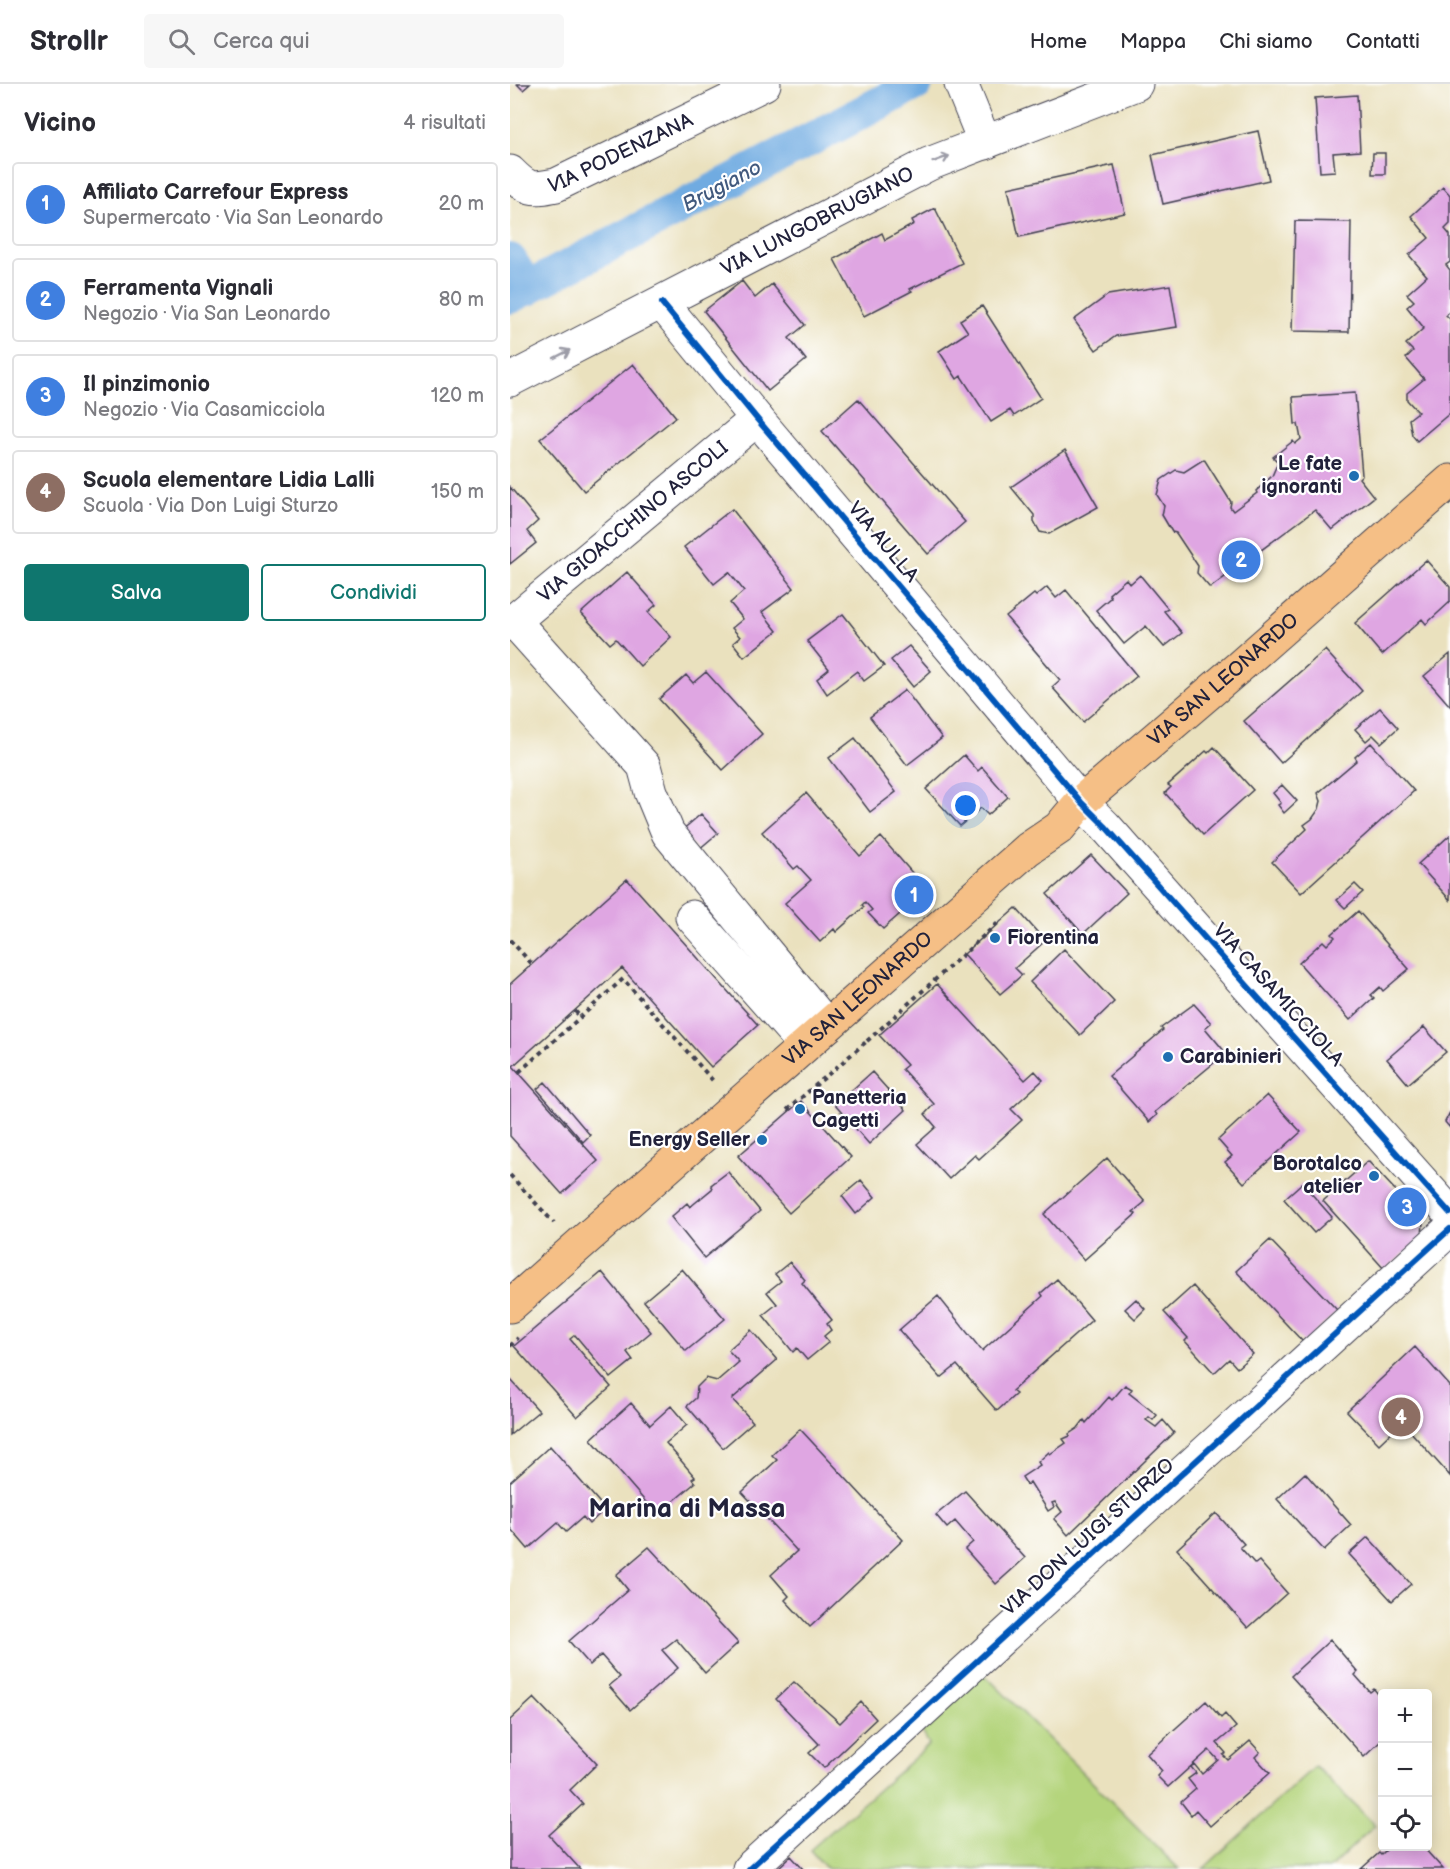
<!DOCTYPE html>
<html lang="it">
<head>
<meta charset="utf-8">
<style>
  body { margin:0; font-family:"Balsamiq Sans",sans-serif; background:#f7f7f7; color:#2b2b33 }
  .controls { position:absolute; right:18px; bottom:18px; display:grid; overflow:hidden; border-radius:6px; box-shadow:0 3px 15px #0003 }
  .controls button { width:54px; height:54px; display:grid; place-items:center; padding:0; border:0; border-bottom:2px solid #e1e1e2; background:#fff; color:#2b2b33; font:30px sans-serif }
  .you { position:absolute; left:456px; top:722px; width:21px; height:21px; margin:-15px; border:4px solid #fff; border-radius:50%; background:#1a73e8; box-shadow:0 0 0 9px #1a73e833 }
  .badge { display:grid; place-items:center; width:39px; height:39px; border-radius:50%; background:#0f766e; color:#fff; font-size:20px; font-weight:700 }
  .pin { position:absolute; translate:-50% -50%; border:3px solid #fff; box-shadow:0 2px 6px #0006 }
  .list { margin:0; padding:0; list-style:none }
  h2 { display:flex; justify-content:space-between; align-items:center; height:78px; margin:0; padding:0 24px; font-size:26px }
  h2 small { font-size:20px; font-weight:400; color:#7c7c81 }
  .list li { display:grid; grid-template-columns:39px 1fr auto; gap:18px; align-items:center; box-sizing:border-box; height:84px; margin:0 12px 12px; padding:0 12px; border:2px solid #e1e1e2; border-radius:6px }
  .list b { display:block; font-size:22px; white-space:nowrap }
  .list p { margin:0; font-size:20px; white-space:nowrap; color:#7c7c81 }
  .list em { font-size:20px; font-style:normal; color:#7c7c81 }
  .actions { display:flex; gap:12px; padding:18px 24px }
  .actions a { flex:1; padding:14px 0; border:2px solid #0f766e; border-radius:6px; text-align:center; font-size:21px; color:#0f766e }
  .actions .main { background:#0f766e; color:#fff }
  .icon { flex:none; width:33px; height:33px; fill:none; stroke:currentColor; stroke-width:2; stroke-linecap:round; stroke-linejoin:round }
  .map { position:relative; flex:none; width:940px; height:1785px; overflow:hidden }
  header { display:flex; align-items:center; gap:36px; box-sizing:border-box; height:84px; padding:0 30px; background:#fff; border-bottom:2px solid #e1e1e2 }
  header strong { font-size:28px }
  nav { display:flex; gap:33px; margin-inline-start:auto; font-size:21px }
  .search { width:420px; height:54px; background:#f7f7f7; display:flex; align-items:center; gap:15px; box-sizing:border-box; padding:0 21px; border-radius:6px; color:#7c7c81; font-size:22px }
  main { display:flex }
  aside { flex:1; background:#fff }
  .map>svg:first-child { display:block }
  .green { fill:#b4d47b; stroke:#6b7b5b; stroke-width:1.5 }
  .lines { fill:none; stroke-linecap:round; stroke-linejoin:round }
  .canal { stroke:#70abe1; stroke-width:34 }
  .building { fill:#dfa6e2 }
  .minor-casing { stroke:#403f4f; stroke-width:35 }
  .major-casing { stroke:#403f4f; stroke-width:35 }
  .path { stroke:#403f4f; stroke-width:4; stroke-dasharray:4.5 4.5; stroke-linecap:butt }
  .minor { stroke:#fff; stroke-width:33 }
  .major { stroke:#f5bf86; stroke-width:33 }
  .cycleway-casing { stroke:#fff; stroke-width:10 }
  .cycleway { stroke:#0057b8; stroke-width:6 }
  .oneway { stroke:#9c9ca7 }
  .poi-dot { fill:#1f6fb2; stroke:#fff; stroke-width:2 }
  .labels { text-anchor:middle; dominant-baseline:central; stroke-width:4.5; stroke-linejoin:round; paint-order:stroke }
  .street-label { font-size:20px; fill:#22223b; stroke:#fff }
  .poi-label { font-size:20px; font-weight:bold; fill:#22223b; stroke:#fff; text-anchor:end }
  .water-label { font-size:21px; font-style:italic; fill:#41597d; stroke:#fff }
  .district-label { font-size:26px; font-weight:bold; fill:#22223b; stroke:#fff }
</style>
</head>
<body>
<header>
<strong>Strollr</strong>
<div class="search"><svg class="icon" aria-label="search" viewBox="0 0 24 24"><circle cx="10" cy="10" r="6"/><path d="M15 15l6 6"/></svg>Cerca qui</div>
<nav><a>Home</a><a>Mappa</a><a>Chi siamo</a><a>Contatti</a></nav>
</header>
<main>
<aside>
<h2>Vicino<small>4 risultati</small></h2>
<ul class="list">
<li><span class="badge" style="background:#3f7fe0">1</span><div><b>Affiliato Carrefour Express</b><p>Supermercato · Via San Leonardo</p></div><em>20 m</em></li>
<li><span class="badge" style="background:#3f7fe0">2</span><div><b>Ferramenta Vignali</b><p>Negozio · Via San Leonardo</p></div><em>80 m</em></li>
<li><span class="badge" style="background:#3f7fe0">3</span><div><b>Il pinzimonio</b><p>Negozio · Via Casamicciola</p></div><em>120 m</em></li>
<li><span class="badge" style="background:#8d6e63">4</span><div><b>Scuola elementare Lidia Lalli</b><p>Scuola · Via Don Luigi Sturzo</p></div><em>150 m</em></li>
</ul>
<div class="actions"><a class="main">Salva</a><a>Condividi</a></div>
</aside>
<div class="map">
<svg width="940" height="1785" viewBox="0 0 940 1785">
  <rect width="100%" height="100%" fill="#fff"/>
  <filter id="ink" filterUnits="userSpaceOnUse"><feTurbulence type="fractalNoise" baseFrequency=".0167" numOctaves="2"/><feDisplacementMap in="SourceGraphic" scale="12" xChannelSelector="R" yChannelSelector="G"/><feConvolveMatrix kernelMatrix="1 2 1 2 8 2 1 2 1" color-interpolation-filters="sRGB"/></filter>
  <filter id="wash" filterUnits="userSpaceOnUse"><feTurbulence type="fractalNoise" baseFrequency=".008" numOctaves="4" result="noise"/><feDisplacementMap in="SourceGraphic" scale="24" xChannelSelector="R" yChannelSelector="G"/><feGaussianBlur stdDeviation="1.35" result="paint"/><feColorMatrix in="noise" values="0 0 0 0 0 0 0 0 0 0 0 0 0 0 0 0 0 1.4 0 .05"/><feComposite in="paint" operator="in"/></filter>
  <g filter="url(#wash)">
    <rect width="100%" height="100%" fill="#eae1be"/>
    <path class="green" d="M471,1587l198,198h-352l-17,-19 119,-105 -8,-16z
      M805,1682l60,59 -46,44h-126z"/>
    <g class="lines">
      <path class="canal" d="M0,176l18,29
        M0,213l406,-213"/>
    </g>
    <g id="blocks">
      <path class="building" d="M7,0h13l-7,6z
        M847,11l3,56 -27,2 2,18 -15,1 -5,-74z
        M748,47l11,49 -106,24 -11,-49z
        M863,69h12v21h-13z
        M604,81l11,48 -106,24 -11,-49z
        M933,103l7,8v29l-5,5 5,6v27l-4,3 4,5v41l-4,4 4,4v94l-33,28 -5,-6 -3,-16 9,-7 -11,-12v-7l17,-14 -18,-21 7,-7 -7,-7 18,-16 -17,-21 7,-6 -7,-7 20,-18 -18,-21 20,-17 -18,-22z
        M425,124l27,55 -52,26 2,2 -48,25 -30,-57 48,-26 3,7 29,-16 -2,-4z
        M785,137l56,1 -2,110 -57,-1z
        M232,197l13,17 17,-14 33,41 -16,13 17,22 -38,31 -64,-80z
        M660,201l7,42 -61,9 -20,14 -22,-30 34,-25z
        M472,222l59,92 -27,18 -4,-6 -19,12 -30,-46 -4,3 -18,-28 29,-19 -8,-12z
        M123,280l43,53 -92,74 -44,-52z
        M845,309l7,82 -3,3 15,19 -42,33 -17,-20 -105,78 -13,-15 1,-7 -22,-33 -4,-1 -10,-17 2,-9 -7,-11 4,-15 15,-10 8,2 20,-13 27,43 -1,5 3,4 24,-18 -1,-2 16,-15 6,-14 -5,-5 20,-16 2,3 6,-5 -3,-15h-3l-2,-27z
        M348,315l107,123 -37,32 -106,-123z
        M555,366l33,57 -49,27 -9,-2 -6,-11v-6l-23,-28z
        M0,403l28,34 -11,10 9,12 -26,21z
        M222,425l62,79 -32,24 15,19 -33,26 -11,-14 7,-6 -8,-9 11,-9 -13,-16 14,-12 -15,-19 -15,12 -30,-37z
        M916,476l24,27v15l-24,22 -4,-5 -40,36 -27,-32z
        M117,488l29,33 -8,7 23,25 -31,29 -24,-27 -6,5 -29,-31z
        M630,491l28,34 -4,2 18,22 -18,14 -18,-21 -22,18 -28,-34 15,-13 -2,-3 17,-15 4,5z
        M537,503l9,11 10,-8 71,86 -54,46 -31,-35 8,-7 -54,-63 28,-23 2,2z
        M333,530l41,52 -20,15 -7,-10 -30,23 -10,-15 12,-10 -22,-28z
        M399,562l22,25 -18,16 -22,-27z
        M815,566l37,41 -81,72 -37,-42z
        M940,570v52l-26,-30z
        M196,588l56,62 -39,36 -64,-71 27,-24 7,8z
        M395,606l37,48 -35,27 -37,-48z
        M870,624l18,20 -17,15 -8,-8 -7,6 -11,-12z
        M345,654l41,54 -26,20 -41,-54z
        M861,659l43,48 -113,102 -29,-31 35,-33 -3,-4 8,-6 7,-10 2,-8 -3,-8 39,-33 -2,-3z
        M704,663l39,43 -50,45 -38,-42 6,-6 -3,-2 38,-34 2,2z
        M454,671l14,16 4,-4 26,30 -20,18 -7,-7 -21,18 -34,-37z
        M772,701l15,16 -13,12 -6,-8 3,-2 -8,-10z
        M296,709l54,63 21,-19 46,53 -44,39 -15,-16 4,-3 -7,-8 -3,3 2,2 -28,25 -2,-3 -14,13 -35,-39 26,-23 -13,-14 -4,3 -32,-37z
        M191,730l17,19 -20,17 -17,-19z
        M940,751v65l-32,-36z
        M581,771l36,38 -44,41 -36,-40z
        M117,795l131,146 -47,42 -89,-99 -109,98 85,95 -36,33 -52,-58v-152z
        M845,800l8,8 -18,16 -8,-8z
        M506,824l29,33 -30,27 7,7 -22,19 -36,-40z
        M848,827l51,58 -26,22 -3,-4 -9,8 3,3 -24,22 -51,-57 24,-22 4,4 8,-8 -3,-3z
        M554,865l50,53 -34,33 -50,-53z
        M427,900l88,96 10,-9 8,9 -32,29 11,11 -43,39 -4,-4 -26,24 -32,-35 19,-17 -11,-13 9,-10 -32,-35 5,-4 -28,-30z
        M684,920l17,19 -6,5 21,25 -71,59 2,3 -8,7 -40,-46 54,-46 -2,-2z
        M914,943l22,25 -38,32 -21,-25z
        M362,988l34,38 -37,34 -34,-39z
        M35,998l45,53 -7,7 -46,-53z
        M757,1011l34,37 -57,51 -19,-21 7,-6 -14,-16z
        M291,1017l50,56 -62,56 -51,-57z
        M940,1028v16l-5,-6z
        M597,1074l38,44 -12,10 3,2 -52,46 -40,-46z
        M858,1077l55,59 -1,18 -37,32 -62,-69z
        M218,1088l32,39 -56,47 -33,-41 16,-14 3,4 23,-19 -2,-3z
        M351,1096l14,17 -19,17 -14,-18z
        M792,1099l30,34 -18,16 -30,-34z
        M760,1156l68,71 -34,32 -68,-72z
        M280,1178l15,18 -3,3 30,37 -5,4 4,6 -7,6 5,6 -22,18 -10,-12 -4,4 -30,-37 14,-11 -10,-12 14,-11 -6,-7z
        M172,1185l43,50 -39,32 -42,-50z
        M92,1188l49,60 -24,20 6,8 -22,18 -36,-43 -5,4 41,48 -34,30 -63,-71z
        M547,1195l35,41 -80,71 4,3 -19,17 -40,-46 -16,13 -42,-48 39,-34 44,55 61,-55 -2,-3z
        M683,1202l60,68 -16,14 -8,-9 -15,14 -29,-32 3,-3 -24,-26z
        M626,1215l9,10 -10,10 -10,-10z
        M241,1246l26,30 -45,39 21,23 -30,26 -36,-42 9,-8 1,-11 9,-9 11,3 22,-19 -11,-12z
        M905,1263l35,39v90l-48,-54 -23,22 -32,-33z
        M0,1295l29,32 -29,24z
        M615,1301l7,4 -3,4 28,22 -4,5 -4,-3 -3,3 10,7 7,-7 11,13 -106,102 -14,-16 8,-7 -7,-10 -3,1 2,4 -6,4 -18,-29 -3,3 -5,-8 18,-12 -2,-3 11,-10 1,2 16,-11 -3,-4 7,-3 -1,-2 9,-6 6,-8 2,3 23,-26 3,3z
        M121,1319l19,22 21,-19 16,19 -21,18 29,34 -3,2 3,4 -38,32 -66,-76z
        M290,1345l103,111 -93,87 -25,-27 4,-4 -18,-21 26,-24 -55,-59 35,-32 -5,-5z
        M40,1362l55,63 -16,15 -6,-7 -17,15 -8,-9 -30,26 -18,-21v-46z
        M795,1389l46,52 -27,25 -47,-51z
        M455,1407l60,67 -29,26 -31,-35 8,-7 -18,-21 -8,7 -11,-13z
        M706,1429l28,31 -4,3 15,17 4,-3 28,32 -39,35 -71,-79z
        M858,1453l43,47 -19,17 -43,-47z
        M139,1463l89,96 -33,30 -29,-34 -14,11 16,18 -48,42 -21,-24 11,-9 -19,-22 -11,10 -21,-24 59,-51 -12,-15z
        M820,1556l28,32 -3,3 15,17 4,-3 8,10v41l-18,17 -73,-81z
        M284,1598l46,41 21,-21 15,17 -52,49 -15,-15 10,-9 -43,-45z
        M24,1614l63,66 -27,26 13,14 -34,31 31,34h-70v-149z
        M696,1617l15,17 4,-4 11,13 -19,16 9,10 -3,2 5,5 22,-19 10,11 -5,5 15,16 -60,53 -14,-16 -5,5 -10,-13 15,-13 -8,-10 8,-6 -5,-6 3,-3 8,10 16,-14 -9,-10 -41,37 -11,-11 5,-5 -15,-17z
        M880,1762h32l21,23h-82l18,-16 2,2z
        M281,1772l12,13h-26z"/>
    </g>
  </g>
  <g filter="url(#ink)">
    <use href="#blocks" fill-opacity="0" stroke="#403f4f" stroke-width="1.5"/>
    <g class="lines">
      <g class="minor-casing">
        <g id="minor">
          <path d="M451,0l24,59"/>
          <path id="s1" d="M0,88c18,18 22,18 46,13l208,-101"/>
          <path d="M152,219l95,116 324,383 24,24 345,387"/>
          <path id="s2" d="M0,296l419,-216 207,-80"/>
          <path d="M4,537l130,145 7,26 17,41 159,193"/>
          <path id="s3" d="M0,540l247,-205"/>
          <path d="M182,833l113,128"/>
          <path d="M239,1785l701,-640"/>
        </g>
      </g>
      <g class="major-casing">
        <g id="major">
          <path id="s4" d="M0,1222l518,-457 31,-21 22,-26 157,-134 212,-187"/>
        </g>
      </g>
      <path class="path" d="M0,856l22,24
        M65,927l6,7
        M357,957l131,-118
        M9,988l104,-93 92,104
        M277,1026l80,-69
        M0,1091l44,48
        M0,1262l8,-8"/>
      <use href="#minor" class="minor"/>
      <use href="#major" class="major"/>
      <g class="cycleway-casing">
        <path id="cycleway" d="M152,219l95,116 324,383 24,24 345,387
          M239,1785l701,-640"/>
      </g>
      <use href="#cycleway" class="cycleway"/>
    </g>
    <defs><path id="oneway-shaft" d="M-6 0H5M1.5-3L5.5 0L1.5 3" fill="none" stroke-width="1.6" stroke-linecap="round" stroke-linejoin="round" transform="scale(1.5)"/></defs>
    <g class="oneway">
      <use href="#oneway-shaft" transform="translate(431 75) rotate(-20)"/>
      <use href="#oneway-shaft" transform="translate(52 270) rotate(-27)"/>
    </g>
  </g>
  <g class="poi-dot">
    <circle cx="844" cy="392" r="6"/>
    <circle cx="485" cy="854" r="6"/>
    <circle cx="658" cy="973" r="6"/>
    <circle cx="290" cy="1025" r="6"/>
    <circle cx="252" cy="1056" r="6"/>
    <circle cx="864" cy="1092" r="6"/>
  </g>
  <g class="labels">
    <g class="street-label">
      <text stroke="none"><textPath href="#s1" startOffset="123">VIA PODENZANA</textPath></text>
      <text stroke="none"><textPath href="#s2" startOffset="346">VIA LUNGOBRUGIANO</textPath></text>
      <text stroke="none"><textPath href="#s3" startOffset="160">VIA GIOACCHINO ASCOLI</textPath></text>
      <text transform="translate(373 458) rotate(50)">VIA AULLA</text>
      <text stroke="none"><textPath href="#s4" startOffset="950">VIA SAN LEONARDO</textPath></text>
      <text transform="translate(768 911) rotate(48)">VIA CASAMICCIOLA</text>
      <text stroke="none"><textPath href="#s4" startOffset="464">VIA SAN LEONARDO</textPath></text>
      <text transform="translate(578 1453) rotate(-42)">VIA DON LUIGI STURZO</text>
    </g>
    <g class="poi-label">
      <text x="832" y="380">Le fate<tspan x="832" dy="23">ignoranti</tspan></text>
      <text x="497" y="854" text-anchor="start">Fiorentina</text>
      <text x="670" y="973" text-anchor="start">Carabinieri</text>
      <text x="302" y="1014" text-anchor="start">Panetteria<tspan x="302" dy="23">Cagetti</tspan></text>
      <text x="240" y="1056">Energy Seller</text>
      <text x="852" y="1080">Borotalco<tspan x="852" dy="23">atelier</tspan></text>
    </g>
    <g class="water-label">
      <text transform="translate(212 102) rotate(-28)">Brugiano</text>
    </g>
    <g class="district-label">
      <text x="177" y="1425">Marina di Massa</text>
    </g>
  </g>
</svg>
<div class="controls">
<button>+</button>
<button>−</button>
<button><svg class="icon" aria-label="locate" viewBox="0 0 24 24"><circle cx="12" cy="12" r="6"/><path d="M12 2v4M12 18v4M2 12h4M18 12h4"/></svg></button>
</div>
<div class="you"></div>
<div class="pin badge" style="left:404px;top:811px;background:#3f7fe0">1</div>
<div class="pin badge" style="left:731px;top:476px;background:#3f7fe0">2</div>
<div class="pin badge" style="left:897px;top:1123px;background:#3f7fe0">3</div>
<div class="pin badge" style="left:891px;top:1333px;background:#8d6e63">4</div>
</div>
</main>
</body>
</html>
